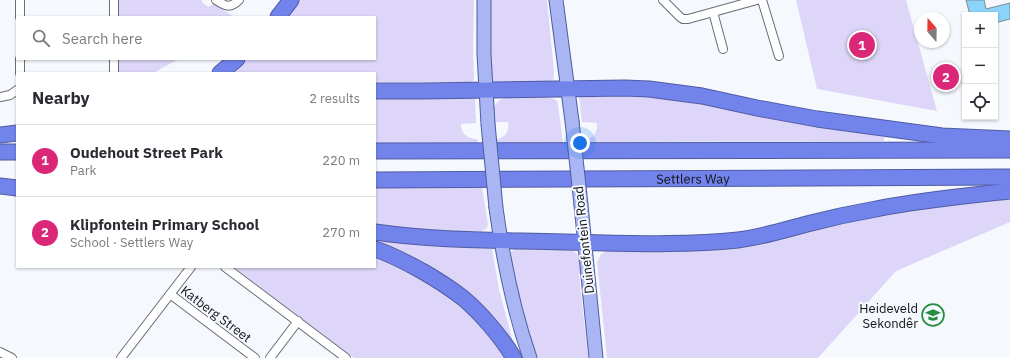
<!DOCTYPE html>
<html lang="en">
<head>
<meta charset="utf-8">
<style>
  body { margin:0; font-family:"IBM Plex Sans",sans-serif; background:#f7f7f7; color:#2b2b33 }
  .controls { position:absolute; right:12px; top:12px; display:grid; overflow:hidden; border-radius:0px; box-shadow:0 1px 3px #0004 }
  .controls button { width:36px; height:36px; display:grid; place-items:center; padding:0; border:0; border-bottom:1px solid #e1e1e2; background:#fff; color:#2b2b33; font:20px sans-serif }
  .compass { position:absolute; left:914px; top:12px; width:36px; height:36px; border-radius:50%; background:#fff; box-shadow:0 1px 3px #0004; rotate:340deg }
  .you { position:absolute; left:580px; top:143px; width:14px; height:14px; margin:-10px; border:3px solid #fff; border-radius:50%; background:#1a73e8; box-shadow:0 0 0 6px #1a73e833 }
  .badge { display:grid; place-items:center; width:26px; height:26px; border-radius:50%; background:#db2777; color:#fff; font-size:13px; font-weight:700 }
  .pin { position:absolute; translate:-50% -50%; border:2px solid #fff; box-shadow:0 1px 4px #0006 }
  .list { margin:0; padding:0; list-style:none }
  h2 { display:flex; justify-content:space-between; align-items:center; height:52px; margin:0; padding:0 16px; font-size:17px }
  h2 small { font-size:13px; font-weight:400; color:#7c7c81 }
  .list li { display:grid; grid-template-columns:26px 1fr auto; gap:12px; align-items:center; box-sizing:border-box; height:72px; padding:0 16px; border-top:1px solid #e1e1e2 }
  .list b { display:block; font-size:15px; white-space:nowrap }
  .list p { margin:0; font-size:13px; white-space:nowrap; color:#7c7c81 }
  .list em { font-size:13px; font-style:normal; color:#7c7c81 }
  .icon { flex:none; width:22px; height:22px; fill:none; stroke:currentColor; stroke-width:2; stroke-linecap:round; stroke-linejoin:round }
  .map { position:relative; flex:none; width:1010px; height:358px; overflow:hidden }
  .search { position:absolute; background:#fff; box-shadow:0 1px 3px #0004; left:16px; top:16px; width:360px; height:44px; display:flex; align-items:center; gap:10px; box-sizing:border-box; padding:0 14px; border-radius:0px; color:#7c7c81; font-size:15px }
  .panel { position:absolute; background:#fff; box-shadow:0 1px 3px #0004; left:16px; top:72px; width:360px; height:196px; border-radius:0px }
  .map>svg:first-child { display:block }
  .green { fill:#ddd6f9 }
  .building { fill:#8ad4fb; stroke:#818a8f }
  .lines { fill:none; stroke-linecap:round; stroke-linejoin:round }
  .minor-casing { stroke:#686e75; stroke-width:10 }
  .primary-casing { stroke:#505ca1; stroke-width:15 }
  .motorway-casing { stroke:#505ca1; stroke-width:17 }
  .minor { stroke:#fff; stroke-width:8 }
  .primary { stroke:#aab5f4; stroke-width:13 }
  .motorway { stroke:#7284ec; stroke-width:15 }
  .primary-bridge-casing { stroke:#505ca1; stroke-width:15; stroke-linecap:butt }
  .primary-bridge { stroke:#aab5f4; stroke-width:13 }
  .labels { text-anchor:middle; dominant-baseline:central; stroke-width:4; stroke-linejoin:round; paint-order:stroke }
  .street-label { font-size:13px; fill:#101215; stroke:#f5f9fe }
  .poi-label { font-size:13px; fill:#101215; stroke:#f5f9fe; text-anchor:end }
</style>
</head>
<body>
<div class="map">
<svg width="1010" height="358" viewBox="0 0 1010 358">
  <rect width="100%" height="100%" fill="#f5f9fe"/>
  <path class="green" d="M119,0h83v2l6,5 6,-3 20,13h-116z
    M297,0h177l-1,46 1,34 -2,2h-97v-9h-145l17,-14h128v-42h-90z
    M489,0h58l7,71v7l-2,3 -4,1h-55l-1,-1 -2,-22z
    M796,0h110l31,111 -120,-22z
    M118,59h61l-26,14h-35z
    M579,95h62l50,6 140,28 53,8v4l-300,1v-2c9,-1 14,-8 13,-17l-15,-1z
    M511,96c10,0 35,-1 43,3 3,1 3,2 4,5l5,39h-68v-3c9,-2 15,-8 13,-18h-15c-1,-15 2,-23 18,-26z
    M469,97l6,2 1,24 -15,1c0,10 7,15 16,15l1,4h-103v-44h59z
    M375,187h107l6,37 -1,4 -5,3 -13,1 -64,-4 -30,-4z
    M1010,196v26l-114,49 -78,87h-211l-10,-96 4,-8 6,-3 15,-3h76l203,-38z
    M375,240l61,6 56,3 7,40 14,53 -3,1 -11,-15 -124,-86z
    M516,249h54c11,4 10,15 11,24l-2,1 9,84h-52l-12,-35 -14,-67 1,-4z
    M375,255l20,8 55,34 15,12 10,11 30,35 -2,1 2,2h-151l-120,-91h141z"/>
  <path class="building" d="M966,0h18l2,9 24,-6v16l-15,4v-8h-25z"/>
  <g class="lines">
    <g class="minor-casing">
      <path id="minor" d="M114,0v17
        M216,0c9,6 14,9 23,0
        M663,0l17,17 3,2h5l69,-19
        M762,0l17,56
        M713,12l10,37
        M20,17v-17
        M114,59v14
        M20,73v-14
        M0,97l10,-2 7,-5
        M225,267l121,91
        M170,294l85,64
        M0,352l12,6
        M121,358l70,-91
        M270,358l28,-37"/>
    </g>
    <g class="primary-casing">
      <path id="primary" d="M484,0v54l4,70
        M556,0l16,121
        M581,205l15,153
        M496,208c7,51 17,101 34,150"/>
    </g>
    <g class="motorway-casing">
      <g id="motorway">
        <path d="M278,17l13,-17"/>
        <path d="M220,73l17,-14"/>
        <path d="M375,91h46l204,-3 24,1 53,7 55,12 60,11 125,17 68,3"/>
        <path d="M0,135l17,-2"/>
        <path d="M375,151l635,-1"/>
        <path d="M0,152h17"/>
        <path id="s1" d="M375,180l635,-3"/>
        <path d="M0,186l17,2"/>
        <path d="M375,232c63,9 126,8 189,10 58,1 117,4 174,-2 24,-3 46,-10 69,-16 23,-6 46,-11 69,-15 44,-9 89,-13 134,-18"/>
        <path d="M375,249c16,5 32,14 47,22 14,8 28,17 41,27 18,15 39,40 51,60"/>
      </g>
    </g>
    <use href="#minor" class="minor"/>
    <use href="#primary" class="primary"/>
    <use href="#motorway" class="motorway"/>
    <g class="primary-bridge-casing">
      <path id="primary-bridge" d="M572,121l9,84
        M488,124l8,84"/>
    </g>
    <use href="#primary-bridge" class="primary-bridge"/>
  </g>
  <defs>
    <g id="school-ring" transform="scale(1.15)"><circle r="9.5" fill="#f5f9fe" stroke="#268d43" stroke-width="1.5"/><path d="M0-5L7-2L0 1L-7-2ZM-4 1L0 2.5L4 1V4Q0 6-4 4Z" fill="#268d43"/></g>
  </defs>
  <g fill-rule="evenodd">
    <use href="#school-ring" x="933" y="315"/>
  </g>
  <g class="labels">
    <g class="street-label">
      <text stroke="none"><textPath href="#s1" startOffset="318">Settlers Way</textPath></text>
      <text transform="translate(584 240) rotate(-96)">Duinefontein Road</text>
      <text transform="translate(216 314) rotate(37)">Katberg Street</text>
    </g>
    <g class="poi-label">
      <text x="918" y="308">Heideveld<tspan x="918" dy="15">Sekondêr</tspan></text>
    </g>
  </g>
</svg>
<div class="controls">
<button>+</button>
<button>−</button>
<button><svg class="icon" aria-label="locate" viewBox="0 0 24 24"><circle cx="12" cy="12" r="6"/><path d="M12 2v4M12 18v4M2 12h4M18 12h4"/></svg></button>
</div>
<svg class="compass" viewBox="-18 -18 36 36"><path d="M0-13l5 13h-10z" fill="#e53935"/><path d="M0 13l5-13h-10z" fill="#7c7c81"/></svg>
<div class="you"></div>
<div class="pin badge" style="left:862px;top:45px">1</div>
<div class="pin badge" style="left:946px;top:77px">2</div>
<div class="search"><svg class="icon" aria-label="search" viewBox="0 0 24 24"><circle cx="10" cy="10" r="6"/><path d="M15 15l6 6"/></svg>Search here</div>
<section class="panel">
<h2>Nearby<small>2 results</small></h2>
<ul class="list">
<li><span class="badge">1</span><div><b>Oudehout Street Park</b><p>Park</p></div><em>220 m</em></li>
<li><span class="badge">2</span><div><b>Klipfontein Primary School</b><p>School · Settlers Way</p></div><em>270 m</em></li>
</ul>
</section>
</div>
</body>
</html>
